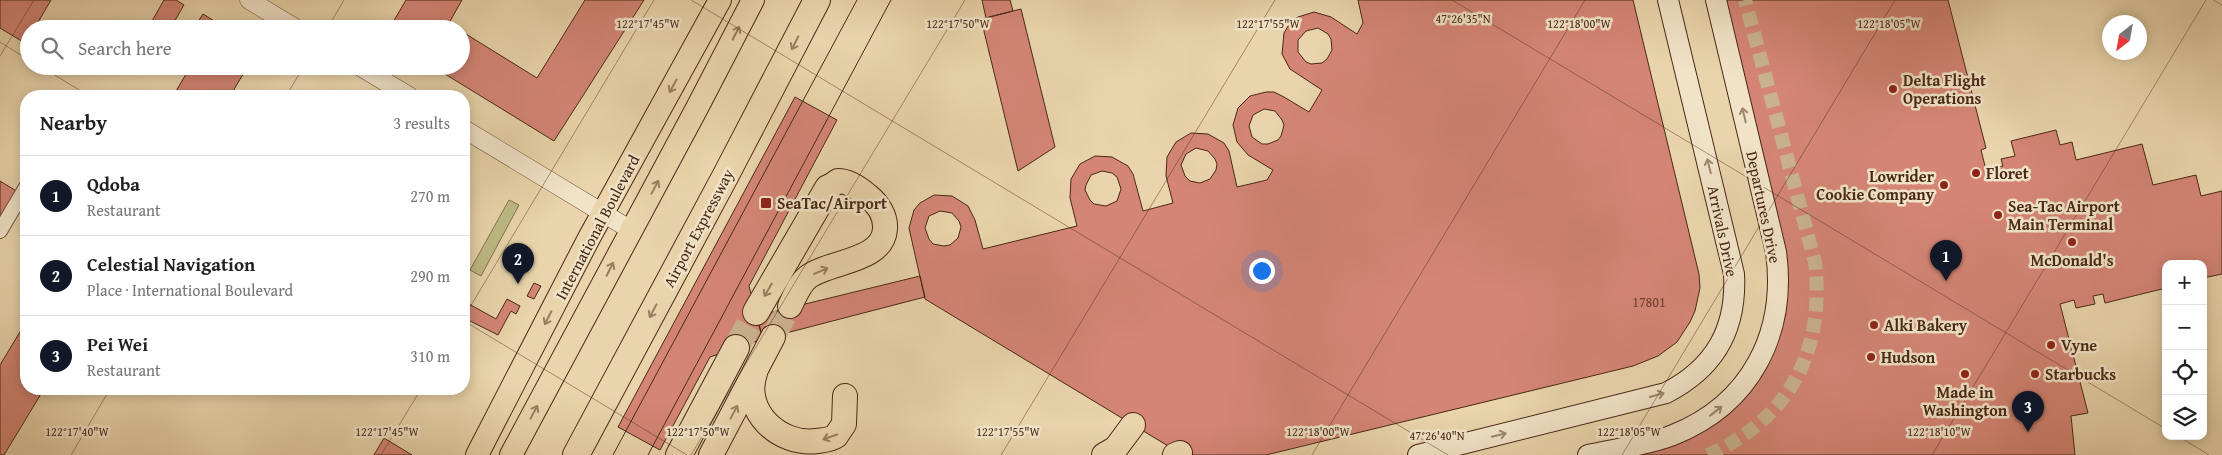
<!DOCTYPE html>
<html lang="en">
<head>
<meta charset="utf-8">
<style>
  body { margin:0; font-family:"Gentium Book Plus",serif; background:#f6f6f6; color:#202124 }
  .controls { position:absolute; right:15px; bottom:15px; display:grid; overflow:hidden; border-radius:10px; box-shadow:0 2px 12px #0003 }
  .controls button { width:45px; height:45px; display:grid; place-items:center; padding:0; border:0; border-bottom:1px solid #e0e0e0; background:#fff; color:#202124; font:25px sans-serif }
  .compass { position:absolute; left:2102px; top:15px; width:45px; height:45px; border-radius:50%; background:#fff; box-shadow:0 2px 12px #0003; rotate:211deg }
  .you { position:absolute; left:1261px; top:270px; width:18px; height:18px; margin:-12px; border:4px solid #fff; border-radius:50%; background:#1a73e8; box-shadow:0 0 0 8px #1a73e833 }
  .badge { display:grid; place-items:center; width:32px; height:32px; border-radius:50%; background:#111827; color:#fff; font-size:16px; font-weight:700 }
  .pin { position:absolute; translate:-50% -41px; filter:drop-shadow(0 1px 2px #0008) }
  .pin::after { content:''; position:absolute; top:26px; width:18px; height:15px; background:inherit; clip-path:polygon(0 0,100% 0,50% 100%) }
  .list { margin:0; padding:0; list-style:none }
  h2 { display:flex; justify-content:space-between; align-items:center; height:65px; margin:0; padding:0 20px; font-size:21px }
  h2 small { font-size:16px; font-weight:400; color:#757577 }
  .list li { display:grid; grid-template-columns:32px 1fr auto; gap:15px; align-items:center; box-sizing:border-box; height:80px; padding:0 20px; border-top:1px solid #e0e0e0 }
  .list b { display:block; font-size:19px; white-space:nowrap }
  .list p { margin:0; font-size:16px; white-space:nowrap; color:#757577 }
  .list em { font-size:16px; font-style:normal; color:#757577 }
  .icon { flex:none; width:28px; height:28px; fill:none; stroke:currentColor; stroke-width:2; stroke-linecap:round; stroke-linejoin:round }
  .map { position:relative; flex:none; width:2222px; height:455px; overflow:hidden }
  .search { position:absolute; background:#fff; box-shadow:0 2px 12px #0003; left:20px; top:20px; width:450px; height:55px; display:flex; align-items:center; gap:12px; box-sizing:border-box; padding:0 18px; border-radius:28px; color:#757577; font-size:19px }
  .panel { position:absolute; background:#fff; box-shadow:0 2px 12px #0003; left:20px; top:90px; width:450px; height:305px; border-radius:20px }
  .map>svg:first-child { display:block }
  .green { fill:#bdbb84; stroke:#83724e }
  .building { fill:#d48575; stroke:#492917; fill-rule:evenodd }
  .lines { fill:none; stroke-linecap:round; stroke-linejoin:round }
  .minor-tunnel { stroke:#c9b28d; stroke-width:14; stroke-dasharray:14 7; stroke-linecap:butt }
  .trunk-tunnel { stroke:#c9b28d; stroke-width:24; stroke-dasharray:24 12; stroke-linecap:butt }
  .motorway-tunnel { stroke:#c9b28d; stroke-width:26; stroke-dasharray:26 13; stroke-linecap:butt }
  .minor-casing { stroke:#71543c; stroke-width:16 }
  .tertiary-casing { stroke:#71543c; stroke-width:19 }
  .secondary-casing { stroke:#492917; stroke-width:22 }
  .primary-casing { stroke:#492917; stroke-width:24 }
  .trunk-casing { stroke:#492917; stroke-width:26 }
  .motorway-casing { stroke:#492917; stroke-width:28 }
  .minor { stroke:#f1e3c8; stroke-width:14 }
  .tertiary { stroke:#f1e3c8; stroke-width:18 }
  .secondary { stroke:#f1e3c8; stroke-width:20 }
  .primary { stroke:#e9d4ab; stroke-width:22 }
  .trunk { stroke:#e9d4ab; stroke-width:24 }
  .motorway { stroke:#e9d4ab; stroke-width:26 }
  .tram { stroke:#492917; stroke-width:1 }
  .oneway { stroke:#997e61 }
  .oneway2 { stroke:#9d8670 }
  .ticks { fill:none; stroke:#492917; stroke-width:1; stroke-opacity:0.45 }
  .poi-dot { fill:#8f2418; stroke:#f1e3c8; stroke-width:2 }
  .labels { text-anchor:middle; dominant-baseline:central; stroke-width:5; stroke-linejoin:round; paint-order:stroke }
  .number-label { font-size:14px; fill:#6c402e }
  .poi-label { font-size:16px; font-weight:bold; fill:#492917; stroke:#f1e3c8; text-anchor:start }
  .street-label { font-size:16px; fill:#492917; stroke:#f1e3c8 }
  .ticks-label { font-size:12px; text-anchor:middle; fill:#492917; stroke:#f1e3c8; stroke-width:5; stroke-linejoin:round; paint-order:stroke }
</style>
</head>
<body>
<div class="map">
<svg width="2222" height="455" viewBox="0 0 2222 455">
  <rect width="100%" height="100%" fill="#e9d4ab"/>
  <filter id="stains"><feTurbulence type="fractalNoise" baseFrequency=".004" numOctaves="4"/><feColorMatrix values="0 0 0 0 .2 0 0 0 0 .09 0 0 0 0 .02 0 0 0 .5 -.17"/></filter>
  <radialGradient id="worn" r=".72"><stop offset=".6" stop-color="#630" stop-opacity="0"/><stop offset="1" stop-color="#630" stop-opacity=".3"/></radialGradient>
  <path class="green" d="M509,200l10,5 -38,71 -11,-6z"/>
  <path class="building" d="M0,0h51l-17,29h-5v8l-4,6 -25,-15z
    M164,0h12l8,5 -14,24h-5l-13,-8z
    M406,0h56l-13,23 9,6h-69z
    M585,0h59l-90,141 -122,-75h29v-35l76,47z
    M982,0h28l3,11 -27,7z
    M1358,0h275l66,274 1,14 -5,23 -5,11 -13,20 -19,14 -25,10 -367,89h-83l-258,-156 -16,-71 5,-18 6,-7 14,-8 18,1 16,10 7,14 8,29 94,-23 -7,-28 1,-19 9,-15 15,-8 17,1 16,9 5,8 10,37 30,-8 -7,-27 1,-19 9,-15 15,-9 17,1 16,9 5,8 8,36 30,-7 6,-10 -25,-15 -11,-13 -4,-17 5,-17 12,-12 16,-4h8l10,5 25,15 13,-22 -32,-21 -8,-15 2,-21 7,-12 7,-4 16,-5 17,5 26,17 6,-11zM1318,28l10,6 3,5 1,11 -5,9 -5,4 -11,1 -5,-2 -8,-10v-12l8,-9zM1264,109l11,2 7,9 2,5 -3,11 -3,4 -10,4h-6l-10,-7 -3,-11 4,-11zM1196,148l12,3 7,8 2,5 -1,6 -6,9 -10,4 -10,-2 -5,-5 -4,-11 5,-11zM1102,171l10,2 5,4 4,12 -4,12 -11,5 -12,-2 -4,-4 -5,-10 1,-5 5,-10zM940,211l12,2 7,8 2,6 -3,11 -8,7 -6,1 -11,-2 -4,-5 -4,-11 4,-12z
    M1720,0h228l38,148 -5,2 5,20 17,-4 -2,-7 14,-3 -4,-15 45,-11 4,15 12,-3 4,18 66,-16 11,41 43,-10 5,21 21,-5v83l-19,4v-14h-37v24l-61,15 -2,-9 -10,2 2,8 -19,4 -2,-8 -14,4 28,109 -17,3 4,39h-458l88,-27 76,-107z
    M1021,9l34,138 -37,24 -37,-152z
    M203,14l24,15h-34z
    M191,66h57l-18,30h-57z
    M795,97l42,23 -88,166 14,53 -53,18 -50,93 -42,-23z
    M0,181l18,11 -18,29z
    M920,276l5,21 -162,42 -7,-23z
    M534,283l7,3 -7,13 -7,-3z
    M507,299l13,7 -4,8 -5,-3 -13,24 -34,-17 5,-14 27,15z
    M26,322v67h18l-40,66h-4v-90z
    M384,438l28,17h-38z"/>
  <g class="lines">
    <path class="minor-tunnel" d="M1708,455c83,-37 117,-105 107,-193l-70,-262"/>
    <path class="trunk-tunnel" d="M773,337l17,-31"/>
    <path class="motorway-tunnel" d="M736,348l20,-36"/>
    <g class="minor-casing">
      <path id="minor" d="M0,231l26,-44"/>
    </g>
    <g class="tertiary-casing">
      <path id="tertiary" d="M249,0l48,29
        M359,66l50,30
        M464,129l167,101"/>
    </g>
    <g class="secondary-casing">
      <path id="secondary" d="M1418,455l248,-62c49,-25 71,-64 68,-119l-66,-274
        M1588,455c27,-6 60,-10 85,-20 78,-31 114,-102 103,-183l-60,-252"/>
    </g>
    <g class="primary-casing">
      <path id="primary" d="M477,455l112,-217 131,-238
        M511,455l186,-347 56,-108"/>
    </g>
    <g class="trunk-casing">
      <path id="trunk" d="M790,306c5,-10 9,-22 18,-29 21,-16 75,-15 77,-48 1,-13 -7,-25 -17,-33 -8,-7 -19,-15 -30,-15l-10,7
        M755,373c-13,38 24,73 62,68 7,-1 13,-1 19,-5l8,-12 1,-28
        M711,455l62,-118
        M1104,455l12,-7 17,-23
        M1175,455l5,-2"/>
    </g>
    <g class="motorway-casing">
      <path id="motorway" d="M756,312l72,-124
        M576,455l151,-282 90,-173
        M679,455l57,-107"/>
    </g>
    <use href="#minor" class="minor"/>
    <use href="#tertiary" class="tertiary"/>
    <use href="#secondary" class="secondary"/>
    <use href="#primary" class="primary"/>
    <use href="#trunk" class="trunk"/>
    <use href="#motorway" class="motorway"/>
    <path class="tram" d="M613,455l244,-455
      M648,455l243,-455"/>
  </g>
  <defs><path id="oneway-shaft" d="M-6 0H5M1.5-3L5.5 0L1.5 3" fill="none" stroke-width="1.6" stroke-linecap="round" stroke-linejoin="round" transform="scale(1.25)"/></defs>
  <g class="oneway">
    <use href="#oneway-shaft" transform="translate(736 33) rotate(-63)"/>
    <use href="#oneway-shaft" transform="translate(795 43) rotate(117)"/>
    <use href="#oneway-shaft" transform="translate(673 86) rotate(119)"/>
    <use href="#oneway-shaft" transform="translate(655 187) rotate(-62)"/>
    <use href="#oneway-shaft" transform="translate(610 269) rotate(-63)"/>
    <use href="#oneway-shaft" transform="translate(821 271) rotate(-23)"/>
    <use href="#oneway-shaft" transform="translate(768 290) rotate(120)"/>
    <use href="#oneway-shaft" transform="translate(653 311) rotate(118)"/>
    <use href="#oneway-shaft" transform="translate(548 318) rotate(117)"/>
    <use href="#oneway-shaft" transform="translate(534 412) rotate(-62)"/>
    <use href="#oneway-shaft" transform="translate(734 412) rotate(-62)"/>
    <use href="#oneway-shaft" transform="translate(830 437) rotate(161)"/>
  </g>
  <g class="oneway2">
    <use href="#oneway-shaft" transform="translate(1744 115) rotate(-103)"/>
    <use href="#oneway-shaft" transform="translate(1709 166) rotate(-104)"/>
    <use href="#oneway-shaft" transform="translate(1657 395) rotate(-16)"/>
    <use href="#oneway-shaft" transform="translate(1716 411) rotate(-38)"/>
    <use href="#oneway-shaft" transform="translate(1499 435) rotate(-14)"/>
  </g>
  <path class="ticks" d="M691,0l757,455M1452,0l714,429M2213,0l9,5M327,29l17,-29M0,42l29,18M0,56l34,-56M40,66l49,30M286,96l18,-30M464,317l190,-317M464,321l223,134M2178,436l31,19M71,455l39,-66M381,455l40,-66M691,455l274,-455M1001,455l274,-455M1312,455l273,-455M1622,455l273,-455M1932,455l274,-455"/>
  <g class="poi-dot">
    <circle cx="1893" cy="89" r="5"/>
    <circle cx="1976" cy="173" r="5"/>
    <circle cx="1944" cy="185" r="5"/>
    <rect x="760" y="197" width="12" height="12" rx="2.5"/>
    <circle cx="1998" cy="215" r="5"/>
    <circle cx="2072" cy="242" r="5"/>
    <circle cx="1874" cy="325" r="5"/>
    <circle cx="2051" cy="345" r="5"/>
    <circle cx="1871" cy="357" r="5"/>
    <circle cx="1965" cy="374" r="5"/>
    <circle cx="2035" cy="374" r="5"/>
  </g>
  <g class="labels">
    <g class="number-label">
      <text x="1649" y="302">17801</text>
    </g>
    <g class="poi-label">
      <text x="1903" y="80">Delta Flight<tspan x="1903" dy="18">Operations</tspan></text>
      <text x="1986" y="173">Floret</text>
      <text x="1934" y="176" text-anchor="end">Lowrider<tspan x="1934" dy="18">Cookie Company</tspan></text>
      <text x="777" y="203">SeaTac/Airport</text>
      <text x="2008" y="206">Sea-Tac Airport<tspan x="2008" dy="18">Main Terminal</tspan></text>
      <text x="2072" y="260" text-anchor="middle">McDonald's</text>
      <text x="1884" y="325">Alki Bakery</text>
      <text x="2061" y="345">Vyne</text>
      <text x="1881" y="357">Hudson</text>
      <text x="2045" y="374">Starbucks</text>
      <text x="1965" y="392" text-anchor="middle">Made in<tspan x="1965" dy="18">Washington</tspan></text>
    </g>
    <g class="street-label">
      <text transform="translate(1764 207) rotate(78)">Departures Drive</text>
      <text transform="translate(597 227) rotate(-62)">International Boulevard</text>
      <text transform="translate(698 228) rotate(-62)">Airport Expressway</text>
      <text transform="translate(1723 231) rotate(78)">Arrivals Drive</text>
    </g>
  </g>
  <g class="ticks-label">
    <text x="1463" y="23">47°26'35"N</text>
    <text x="1579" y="28">122°18'00"W</text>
    <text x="1889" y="28">122°18'05"W</text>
    <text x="648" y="28">122°17'45"W</text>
    <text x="958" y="28">122°17'50"W</text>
    <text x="1268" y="28">122°17'55"W</text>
    <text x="77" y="436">122°17'40"W</text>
    <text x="387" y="436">122°17'45"W</text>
    <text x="698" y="436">122°17'50"W</text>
    <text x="1008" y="436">122°17'55"W</text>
    <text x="1318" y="436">122°18'00"W</text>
    <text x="1629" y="436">122°18'05"W</text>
    <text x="1939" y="436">122°18'10"W</text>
    <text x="1437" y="440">47°26'40"N</text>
  </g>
  <rect width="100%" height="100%" filter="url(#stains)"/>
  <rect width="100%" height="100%" fill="url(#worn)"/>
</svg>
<div class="controls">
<button>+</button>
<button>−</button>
<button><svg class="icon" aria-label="locate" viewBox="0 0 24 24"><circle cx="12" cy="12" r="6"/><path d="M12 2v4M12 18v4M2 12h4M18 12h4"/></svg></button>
<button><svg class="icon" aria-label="layers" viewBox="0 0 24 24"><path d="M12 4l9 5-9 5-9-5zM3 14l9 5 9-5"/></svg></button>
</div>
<svg class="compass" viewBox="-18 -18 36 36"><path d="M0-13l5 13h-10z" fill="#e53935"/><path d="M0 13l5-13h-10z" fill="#757577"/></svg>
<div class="you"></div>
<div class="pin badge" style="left:1946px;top:281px">1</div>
<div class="pin badge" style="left:518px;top:284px">2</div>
<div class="pin badge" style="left:2028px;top:432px">3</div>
<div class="search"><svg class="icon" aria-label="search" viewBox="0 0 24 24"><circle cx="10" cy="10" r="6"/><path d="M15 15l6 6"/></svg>Search here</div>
<section class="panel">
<h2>Nearby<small>3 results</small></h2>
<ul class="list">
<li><span class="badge">1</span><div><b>Qdoba</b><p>Restaurant</p></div><em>270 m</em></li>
<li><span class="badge">2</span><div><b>Celestial Navigation</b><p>Place · International Boulevard</p></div><em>290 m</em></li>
<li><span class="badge">3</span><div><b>Pei Wei</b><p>Restaurant</p></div><em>310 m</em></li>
</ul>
</section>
</div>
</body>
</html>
